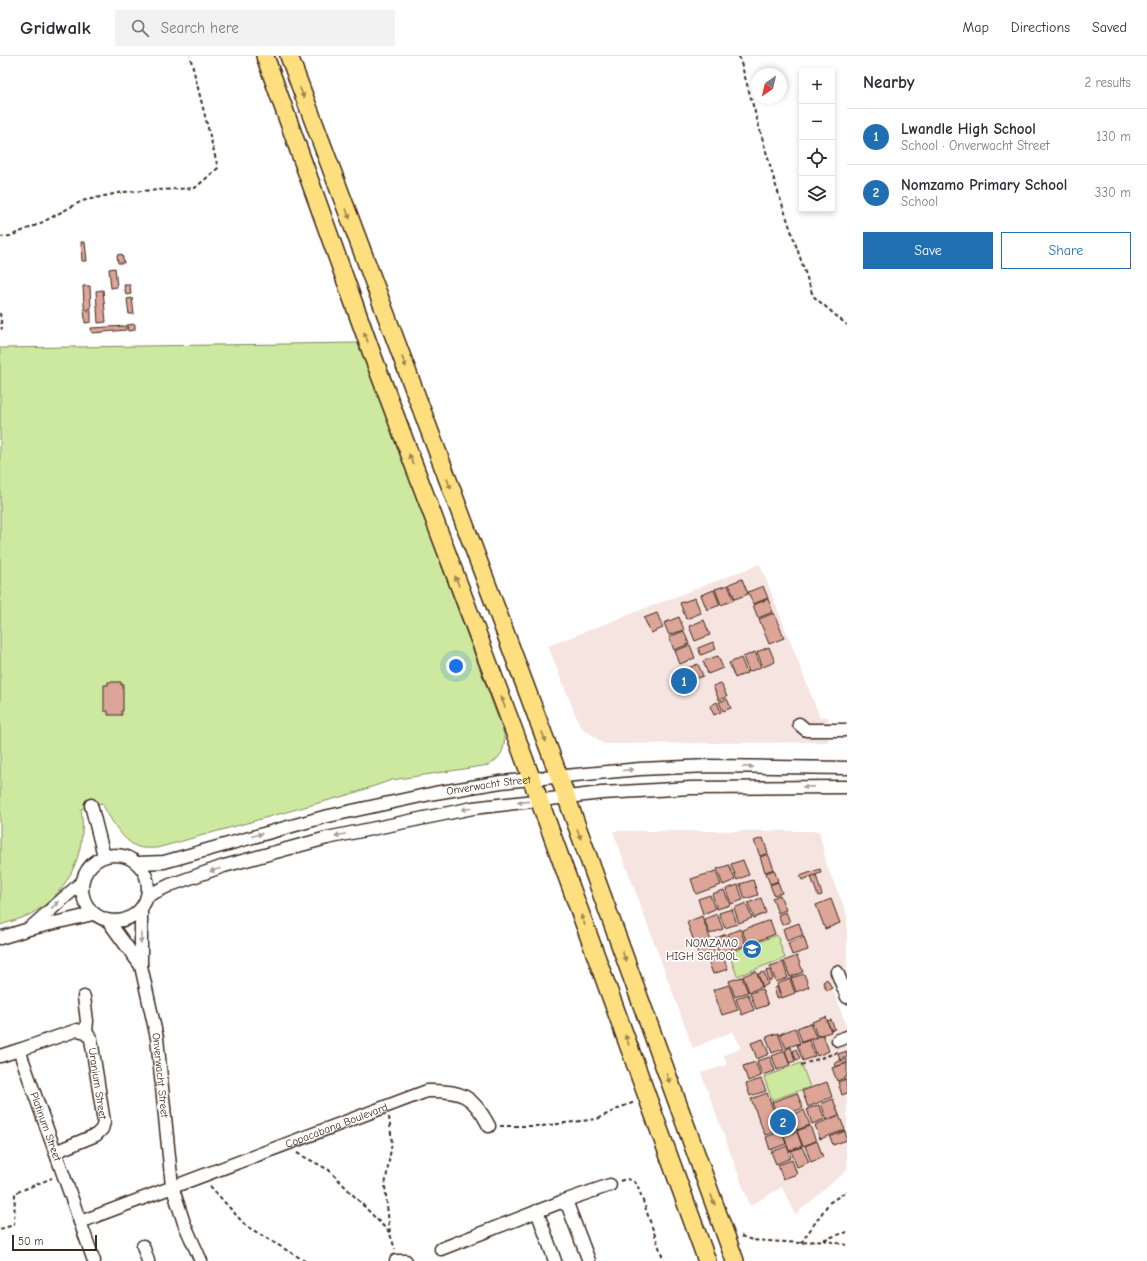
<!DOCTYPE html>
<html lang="en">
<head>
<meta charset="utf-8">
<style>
  body { margin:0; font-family:"Comic Neue",sans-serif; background:#f2f2f3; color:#2b2b33 }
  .controls { position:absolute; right:12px; top:12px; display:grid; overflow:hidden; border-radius:0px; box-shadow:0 2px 6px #0003 }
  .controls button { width:36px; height:36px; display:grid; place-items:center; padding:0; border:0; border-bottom:1px solid #e1e1e2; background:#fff; color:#2b2b33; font:20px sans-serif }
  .compass { position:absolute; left:751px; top:12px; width:36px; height:36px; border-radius:50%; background:#fff; box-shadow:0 2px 6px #0003; rotate:214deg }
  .scale { position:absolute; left:12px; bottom:10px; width:85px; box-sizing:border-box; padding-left:4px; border:2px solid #3b2a1e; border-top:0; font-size:11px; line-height:14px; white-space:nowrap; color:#3b2a1e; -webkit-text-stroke:3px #fff; paint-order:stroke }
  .you { position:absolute; left:456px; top:610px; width:14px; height:14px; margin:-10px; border:3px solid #fff; border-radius:50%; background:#1a73e8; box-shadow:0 0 0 6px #1a73e833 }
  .badge { display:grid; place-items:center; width:26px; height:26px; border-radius:50%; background:#1f6fb2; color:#fff; font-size:13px; font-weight:700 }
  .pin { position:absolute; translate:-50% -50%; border:2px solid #fff; box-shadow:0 1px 4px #0006 }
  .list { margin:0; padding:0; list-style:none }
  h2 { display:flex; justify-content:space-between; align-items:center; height:52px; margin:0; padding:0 16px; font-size:17px }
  h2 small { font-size:13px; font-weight:400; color:#7c7c81 }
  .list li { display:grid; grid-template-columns:26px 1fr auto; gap:12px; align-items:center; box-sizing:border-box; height:56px; padding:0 16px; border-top:1px solid #e1e1e2 }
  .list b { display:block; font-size:15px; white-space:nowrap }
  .list p { margin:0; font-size:13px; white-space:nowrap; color:#7c7c81 }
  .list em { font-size:13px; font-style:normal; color:#7c7c81 }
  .actions { display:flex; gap:8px; padding:12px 16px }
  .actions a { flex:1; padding:9px 0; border:1px solid #1f6fb2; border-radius:0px; text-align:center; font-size:14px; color:#1f6fb2 }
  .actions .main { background:#1f6fb2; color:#fff }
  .icon { flex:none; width:22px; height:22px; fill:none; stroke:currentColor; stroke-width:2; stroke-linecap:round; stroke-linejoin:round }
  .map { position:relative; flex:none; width:847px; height:1205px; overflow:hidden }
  header { display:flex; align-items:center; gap:24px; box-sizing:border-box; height:56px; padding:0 20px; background:#fff; border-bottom:1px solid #e1e1e2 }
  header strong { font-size:19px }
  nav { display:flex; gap:22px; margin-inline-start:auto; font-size:14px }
  .search { width:280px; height:36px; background:#f2f2f3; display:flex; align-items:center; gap:10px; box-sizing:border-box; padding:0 14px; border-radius:0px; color:#7c7c81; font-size:15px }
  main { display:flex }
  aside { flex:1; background:#fff }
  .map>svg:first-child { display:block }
  .built { fill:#f5e4e0 }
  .grass { fill:#cde9a0; stroke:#848a5f }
  .building { fill:#dda498; stroke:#3b2a1e }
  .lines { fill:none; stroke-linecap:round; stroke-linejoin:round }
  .minor-casing { stroke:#3b2a1e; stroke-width:15 }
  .highway-casing { stroke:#3b2a1e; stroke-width:20 }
  .path { stroke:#3b2a1e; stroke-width:2; stroke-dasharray:4 3; stroke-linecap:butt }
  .minor { stroke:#fff; stroke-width:12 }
  .highway { stroke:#fedf80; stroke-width:17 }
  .oneway { fill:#9c844f }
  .oneway2 { fill:#a79f9a }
  .labels { text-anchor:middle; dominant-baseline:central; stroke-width:3.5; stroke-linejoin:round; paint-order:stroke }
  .street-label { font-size:11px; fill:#3b2a1e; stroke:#fff }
  .poi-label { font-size:11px; fill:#3b2a1e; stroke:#fff; text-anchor:end }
</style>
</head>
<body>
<header>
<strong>Gridwalk</strong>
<div class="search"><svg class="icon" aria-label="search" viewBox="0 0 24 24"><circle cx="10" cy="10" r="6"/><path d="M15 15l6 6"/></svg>Search here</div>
<nav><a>Map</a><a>Directions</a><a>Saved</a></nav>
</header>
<main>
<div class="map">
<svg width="847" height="1205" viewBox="0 0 847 1205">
  <rect width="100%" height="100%" fill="#fff"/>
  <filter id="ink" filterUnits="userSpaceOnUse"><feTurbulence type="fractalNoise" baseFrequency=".025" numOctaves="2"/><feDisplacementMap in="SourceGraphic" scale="8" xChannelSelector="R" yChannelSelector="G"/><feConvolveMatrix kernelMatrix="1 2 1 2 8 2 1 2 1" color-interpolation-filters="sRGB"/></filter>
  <g filter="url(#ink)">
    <path class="built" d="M760,508l60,154 8,-2v26l-224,2 -24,-18 -32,-80z
      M613,775h206l8,35 20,48v69l-14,6 14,39v142l-52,45 -13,-28 -32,19 -49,-133 26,-8 -3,-10 17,-7 -8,-17 -40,17z"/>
    <path class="grass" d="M359,287l145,391c2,14 -3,24 -15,31l-97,15 -41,14 -194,54c-6,0 -13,1 -19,-1 -16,-6 -29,-30 -36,-44l-21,6c1,8 2,16 1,24 -2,35 -22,66 -53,82 -9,4 -19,7 -29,10v-577z
      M777,879l8,23 -48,18 -8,-23z
      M801,1007l9,24 -38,13 -8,-23z"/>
    <path class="building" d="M81,186h4l2,19h-5z
      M122,198l2,9h-6l-1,-8z
      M115,212l2,19 -6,1 -2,-19z
      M124,229h6l1,9 -5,1z
      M83,230h7l1,23h-4l1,2h3v11l-6,1z
      M103,234l3,32 -8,1 -2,-32z
      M132,242l2,16h-5l-2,-15z
      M135,268v6l-7,1 -1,-6z
      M126,270v4l-34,3 -1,-5z
      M742,523l6,15 -13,5 -6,-15z
      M728,529l6,15 -13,5 -6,-16z
      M763,530l5,12 -15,6 -5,-12z
      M714,534l6,15 -13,5 -6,-15z
      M695,542l6,15 -15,6 -6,-16z
      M768,543l5,13 -15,6 -5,-13z
      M657,557l6,15 -12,5 -7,-15z
      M774,557l10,25 -15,6 -10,-25z
      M679,561l5,13 -15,5 -5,-12z
      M704,564l6,15 -15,6 -6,-15z
      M684,575l5,13 -15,6 -5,-13z
      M713,586l3,7 -15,6 -3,-7z
      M690,589l5,13 -15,6 -5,-13z
      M769,591l6,15 -12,5 -6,-15z
      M755,596l6,15 -12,5 -6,-15z
      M718,600l5,12 -15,6 -5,-13z
      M741,602l6,15 -12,5 -6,-15z
      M698,608l5,12 -16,6 -4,-12z
      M108,626h13v3l2,-1v27h-2l1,4h-14v-4h-4v-26h4z
      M721,627l6,14 -8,3 -6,-14z
      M727,643l4,9 -8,3 -4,-9z
      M717,646l4,10 -7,3 -4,-9z
      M763,782l5,15 -8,3 -6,-15z
      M768,798l6,15 -9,3 -5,-15z
      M743,804l6,15 -12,5 -6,-16z
      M729,809l6,15 -12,5 -6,-16z
      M820,813l1,4 -19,7 -2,-4z
      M774,814l4,11 -8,3 -4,-11z
      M716,815l5,14 -25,9 -5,-15z
      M816,819l6,20 -4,1 -7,-19z
      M753,824l5,15 -13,4 -5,-15z
      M778,826l4,11 -8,2 -4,-10z
      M738,829l5,15 -12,4 -5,-15z
      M724,834l6,15 -13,4 -5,-15z
      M710,839l5,14 -12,5 -5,-15z
      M780,839l6,15 -8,3 -6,-15z
      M761,842l5,15 -12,5 -6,-15z
      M831,843l9,24 -15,6 -9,-24z
      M746,847l6,15 -13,5 -5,-15z
      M732,853l5,15 -12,4 -6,-15z
      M786,856l4,10 -8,3 -4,-10z
      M717,858l6,15 -13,5 -6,-15z
      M702,860l9,25 -15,6 -9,-25z
      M770,864l5,14 -27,11 -6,-15z
      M799,867l4,12 -16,6 -4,-12z
      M740,873l6,16 -12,5 -6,-16z
      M726,878l6,16 -13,5 -5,-16z
      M804,881l4,13 -16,5 -4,-12z
      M711,887l5,12 -15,6 -5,-13z
      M722,899l6,14 -15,5 -5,-14z
      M797,900l6,16 -13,5 -6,-16z
      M783,906l5,16 -12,4 -6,-16z
      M770,914l3,9 -4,2 -3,-10z
      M756,915l6,16 -13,5 -6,-16z
      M764,916l4,12 -5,3 -5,-13z
      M804,918l5,13 -13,5 -5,-14z
      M742,921l6,15 -13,5 -6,-16z
      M790,923l5,14 -13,5 -5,-14z
      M827,923l5,9 -5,3 -4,-9z
      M729,929l9,25 -16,5 -9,-25z
      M777,931l4,10 -4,1 -3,-10z
      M762,933l6,16 -12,4 -6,-16z
      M748,938l6,16 -12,5 -6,-16z
      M826,961l5,15 -14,4 -5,-14z
      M831,964l4,9 -4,1 -4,-9z
      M810,967l6,14 -14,5 -5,-14z
      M795,972l5,15 -14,5 -6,-14z
      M778,977l6,16 -12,4 -6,-16z
      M823,979l6,16 -12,5 -6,-16z
      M763,983l6,15 -12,5 -6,-16z
      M809,984l6,16 -12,5 -6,-16z
      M791,991l4,14 -6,2 -4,-13z
      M796,993l4,10 -4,1 -3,-9z
      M785,995l5,14 -13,5 -5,-14z
      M847,995v6l-7,3 -2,-6z
      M770,1001l5,14 -13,4 -5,-14z
      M847,1003v4l-12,4 -1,-4z
      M755,1006l6,14 -13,5 -5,-15z
      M847,1007v14l-10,4 -5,-13z
      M761,1023l5,12 -16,5 -4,-12z
      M846,1023l1,14 -5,2 -4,-13z
      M827,1026l5,15 -24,10 -6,-16z
      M767,1037l14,37 -16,5 -14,-36z
      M797,1037l6,15 -25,10 -6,-16z
      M833,1043l6,16 -12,5 -6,-16z
      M819,1049l6,14 -13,5 -5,-15z
      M804,1054l6,15 -13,5 -5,-15z
      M791,1059l6,15 -13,5 -6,-15z
      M839,1059l6,15 -25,9 -5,-14z
      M810,1070l6,15 -13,5 -6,-15z
      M782,1075l4,13 -16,6 -4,-13z
      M845,1075l2,9 -14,5 -3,-8z
      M797,1076l5,14 -13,5 -5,-15z
      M817,1085l6,16 -12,5 -6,-16z
      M787,1090l4,12 -15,6 -5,-12z
      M802,1091l7,15 -12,5 -6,-16z
      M792,1104l5,14 -14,5 -5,-14z"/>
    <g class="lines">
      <g class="minor-casing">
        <g id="minor">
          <path d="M799,668l7,6h41"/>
          <path d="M91,749l13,51"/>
          <circle cx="115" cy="832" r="33"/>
          <path id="s1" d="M138,807l26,-1 160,-45 111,-24 66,-11 139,-13 69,-3 138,2"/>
          <path d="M149,839l21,-10 54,-19 103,-28 146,-30 129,-15 37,-2 52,-3 156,-1"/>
          <path id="s2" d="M141,855v55l16,72 15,148 12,37 17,38"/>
          <path d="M109,866l32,44"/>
          <path d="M30,872l52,-46"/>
          <path d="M0,882l29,-9 64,-15"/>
          <path d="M837,916l10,25"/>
          <path d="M84,941l3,24 -1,11"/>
          <path d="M838,984l9,-3"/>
          <path id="s3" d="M19,994l58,-20 9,2 5,7 13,83 -2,7 -6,6 -41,17"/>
          <path id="s4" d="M0,1000l19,-6 75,211"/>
          <path d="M561,1146l49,-17"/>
          <path d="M537,1155l18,50"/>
          <path id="s5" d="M80,1166l347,-131c34,-1 46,4 62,35"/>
          <path d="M143,1190l5,15"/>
          <path d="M441,1193l120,-47 7,4 21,55"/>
          <path d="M396,1205h10"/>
        </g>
      </g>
      <g class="highway-casing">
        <path id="highway" d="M265,0l107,298 145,385 190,522
          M289,0l261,696 185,509"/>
      </g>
      <path class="path" d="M739,0l36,127 38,113 34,29
        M0,181l10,-1 29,-12 43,-23 41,-9 72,-4 23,-20 -28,-112
        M0,257l2,17
        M801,1009l37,-13
        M389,1061l3,25 -7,44 5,48 5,15
        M500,1070h42l55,-7 27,-13 11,-4
        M297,1097l32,17 61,63
        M620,1125c7,-3 11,-2 17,3l27,77
        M210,1130l36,40 59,35
        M0,1173l14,-4 1,-32 37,-15
        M741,1180l11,4 49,3 21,-3 25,-8
        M823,1184l24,5
        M801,1187l28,-40 18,-12"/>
      <use href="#minor" class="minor"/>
      <use href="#highway" class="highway"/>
    </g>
    <defs><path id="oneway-solid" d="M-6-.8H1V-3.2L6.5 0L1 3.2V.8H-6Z"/></defs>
    <g class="oneway">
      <use href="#oneway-solid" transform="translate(302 37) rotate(69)"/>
      <use href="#oneway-solid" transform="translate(348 158) rotate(69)"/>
      <use href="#oneway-solid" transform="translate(366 281) rotate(-110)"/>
      <use href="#oneway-solid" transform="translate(404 306) rotate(70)"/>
      <use href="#oneway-solid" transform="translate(411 403) rotate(-111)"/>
      <use href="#oneway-solid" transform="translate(449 428) rotate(70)"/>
      <use href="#oneway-solid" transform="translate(457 525) rotate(-111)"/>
      <use href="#oneway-solid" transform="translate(503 646) rotate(-111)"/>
      <use href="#oneway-solid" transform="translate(544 681) rotate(69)"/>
      <use href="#oneway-solid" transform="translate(579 778) rotate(70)"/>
      <use href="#oneway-solid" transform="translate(583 864) rotate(-110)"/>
      <use href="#oneway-solid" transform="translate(624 900) rotate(70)"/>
      <use href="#oneway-solid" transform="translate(627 984) rotate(-110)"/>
      <use href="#oneway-solid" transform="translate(668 1022) rotate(70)"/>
      <use href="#oneway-solid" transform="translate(713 1144) rotate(70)"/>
    </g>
    <g class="oneway2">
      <use href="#oneway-solid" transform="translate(748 711) rotate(1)"/>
      <use href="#oneway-solid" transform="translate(628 714) rotate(-5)"/>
      <use href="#oneway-solid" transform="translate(808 731) rotate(179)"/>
      <use href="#oneway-solid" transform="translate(523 746) rotate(174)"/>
      <use href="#oneway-solid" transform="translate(467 753) rotate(169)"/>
      <use href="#oneway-solid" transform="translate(257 779) rotate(-15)"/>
      <use href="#oneway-solid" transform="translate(340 779) rotate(168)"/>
      <use href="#oneway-solid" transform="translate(215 814) rotate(162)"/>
      <use href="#oneway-solid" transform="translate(55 849) rotate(-41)"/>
      <use href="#oneway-solid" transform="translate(141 882) rotate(90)"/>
    </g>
  </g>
  <defs>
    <g id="school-disc" transform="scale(1)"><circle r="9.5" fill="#1f6fb2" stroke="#fff"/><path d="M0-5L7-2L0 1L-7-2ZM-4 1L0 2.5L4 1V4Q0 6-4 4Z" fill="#fff"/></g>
  </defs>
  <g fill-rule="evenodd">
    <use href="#school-disc" x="752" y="893"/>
  </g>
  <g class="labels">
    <g class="street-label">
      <text stroke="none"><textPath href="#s1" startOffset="360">Onverwacht Street</textPath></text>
      <text stroke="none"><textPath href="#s2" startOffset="166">Onverwacht Street</textPath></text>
      <text stroke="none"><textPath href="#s3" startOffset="124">Uranium Street</textPath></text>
      <text stroke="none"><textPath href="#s4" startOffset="101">Platinum Street</textPath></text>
      <text stroke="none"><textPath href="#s5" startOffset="274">Copacabana Boulevard</textPath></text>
    </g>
    <g class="poi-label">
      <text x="738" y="887">NOMZAMO<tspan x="738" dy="13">HIGH SCHOOL</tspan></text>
    </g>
  </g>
</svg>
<div class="controls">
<button>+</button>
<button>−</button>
<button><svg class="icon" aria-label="locate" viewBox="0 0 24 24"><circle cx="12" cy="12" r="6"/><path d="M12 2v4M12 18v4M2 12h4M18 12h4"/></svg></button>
<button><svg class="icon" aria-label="layers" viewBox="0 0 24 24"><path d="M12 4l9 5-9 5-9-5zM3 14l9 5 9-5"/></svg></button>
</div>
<svg class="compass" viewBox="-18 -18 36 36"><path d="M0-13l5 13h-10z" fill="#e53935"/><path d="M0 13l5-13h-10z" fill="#7c7c81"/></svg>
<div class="scale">50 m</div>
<div class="you"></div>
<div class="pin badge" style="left:684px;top:625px">1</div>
<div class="pin badge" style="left:783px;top:1066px">2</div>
</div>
<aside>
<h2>Nearby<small>2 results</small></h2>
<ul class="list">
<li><span class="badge">1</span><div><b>Lwandle High School</b><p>School · Onverwacht Street</p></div><em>130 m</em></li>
<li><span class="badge">2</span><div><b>Nomzamo Primary School</b><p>School</p></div><em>330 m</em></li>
</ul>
<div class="actions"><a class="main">Save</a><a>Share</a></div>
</aside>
</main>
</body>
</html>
